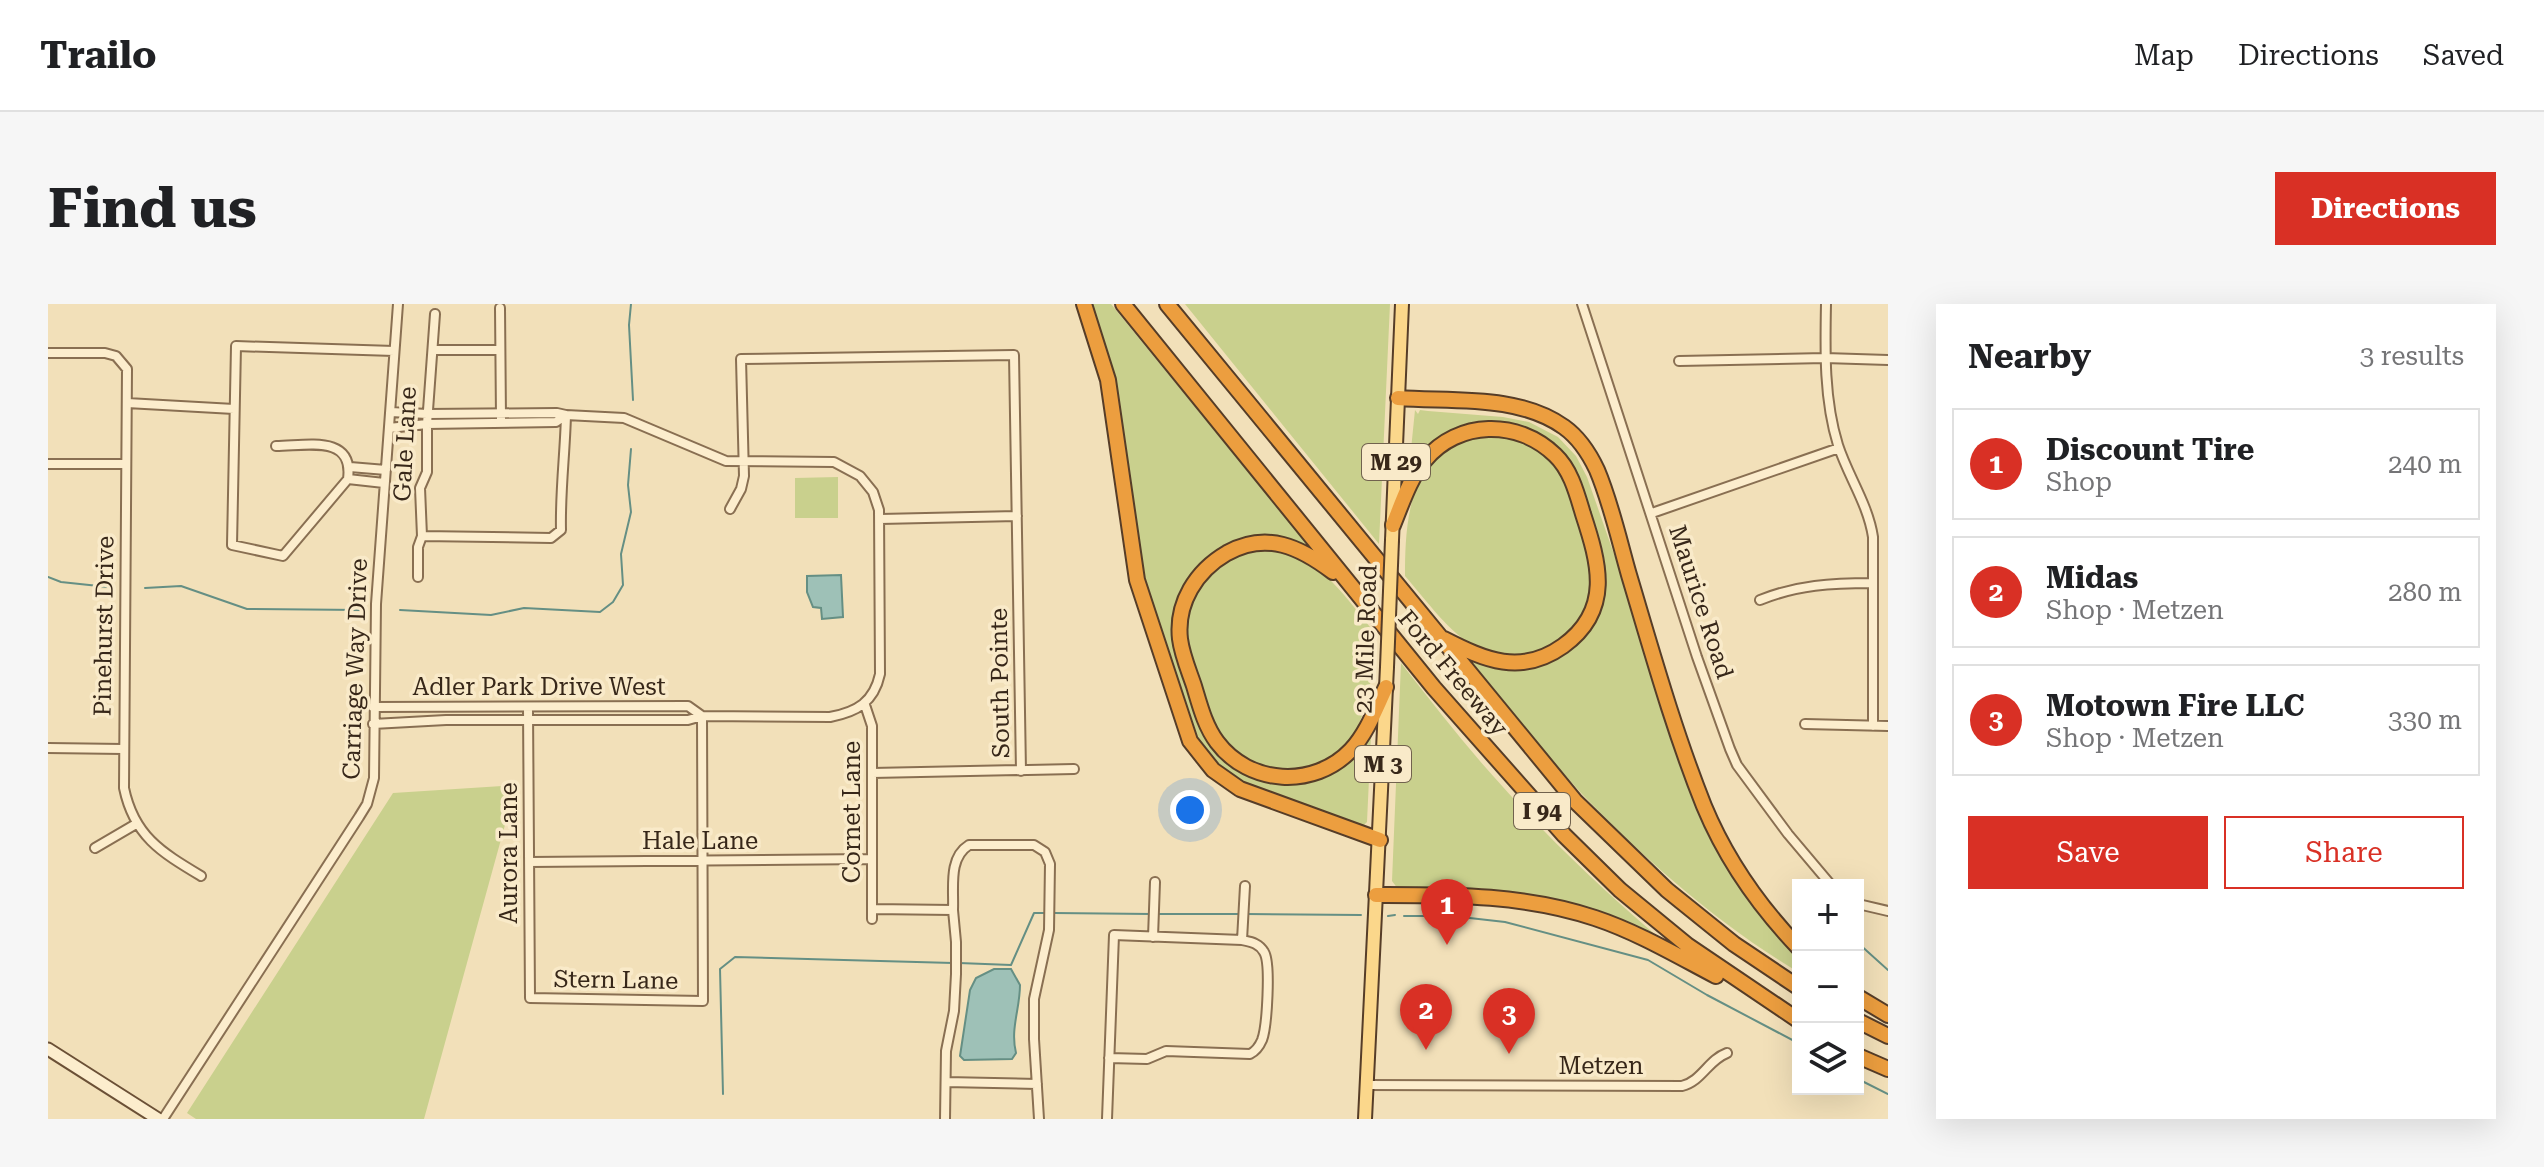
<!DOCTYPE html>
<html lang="en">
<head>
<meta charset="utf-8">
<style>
  body { margin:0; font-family:"Roboto Serif",serif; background:#f6f6f6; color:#202124 }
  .controls { position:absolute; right:24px; bottom:24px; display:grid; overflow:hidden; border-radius:0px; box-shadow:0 8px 32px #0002 }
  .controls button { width:72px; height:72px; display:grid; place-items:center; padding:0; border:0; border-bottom:2px solid #e0e0e0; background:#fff; color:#202124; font:40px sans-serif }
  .you { position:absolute; left:1142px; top:506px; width:28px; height:28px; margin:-20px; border:6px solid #fff; border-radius:50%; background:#1a73e8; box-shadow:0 0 0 12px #1a73e833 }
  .badge { display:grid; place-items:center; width:52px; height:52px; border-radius:50%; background:#d93025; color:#fff; font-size:26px; font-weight:700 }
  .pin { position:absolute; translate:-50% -66px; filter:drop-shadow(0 2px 4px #0008) }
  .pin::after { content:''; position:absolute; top:42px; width:28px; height:24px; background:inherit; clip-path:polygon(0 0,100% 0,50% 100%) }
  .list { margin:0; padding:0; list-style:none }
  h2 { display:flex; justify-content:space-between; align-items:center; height:104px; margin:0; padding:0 32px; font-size:34px }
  h2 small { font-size:26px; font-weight:400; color:#757577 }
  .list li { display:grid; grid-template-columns:52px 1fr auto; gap:24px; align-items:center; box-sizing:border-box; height:112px; margin:0 16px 16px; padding:0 16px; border:2px solid #e0e0e0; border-radius:0px }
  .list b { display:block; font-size:30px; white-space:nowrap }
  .list p { margin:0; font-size:26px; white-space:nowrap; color:#757577 }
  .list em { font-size:26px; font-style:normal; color:#757577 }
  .actions { display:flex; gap:16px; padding:24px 32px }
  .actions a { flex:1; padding:18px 0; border:2px solid #d93025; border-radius:0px; text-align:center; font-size:28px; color:#d93025 }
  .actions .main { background:#d93025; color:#fff }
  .icon { flex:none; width:44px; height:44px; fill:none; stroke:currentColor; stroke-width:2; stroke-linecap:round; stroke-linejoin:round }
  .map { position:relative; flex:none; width:1840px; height:815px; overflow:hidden; border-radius:0px }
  header { display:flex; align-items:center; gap:48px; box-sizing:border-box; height:112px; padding:0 40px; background:#fff; border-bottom:2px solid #e0e0e0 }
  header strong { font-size:38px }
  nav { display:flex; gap:44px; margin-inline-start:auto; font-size:28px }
  .intro { display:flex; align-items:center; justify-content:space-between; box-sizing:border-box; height:192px; padding:0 48px }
  h1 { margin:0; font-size:56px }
  .button { padding:20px 36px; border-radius:0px; background:#d93025; color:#fff; font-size:28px; font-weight:700 }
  main { display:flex; gap:48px; padding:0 48px }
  aside { flex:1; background:#fff; border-radius:0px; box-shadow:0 8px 32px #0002 }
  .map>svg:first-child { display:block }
  .green { fill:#c9d08d }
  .water { fill:#9ec1b7; stroke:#658f84; stroke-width:2 }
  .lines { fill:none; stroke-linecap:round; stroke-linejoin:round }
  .stream { stroke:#658f84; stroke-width:2 }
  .street-casing { stroke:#896f52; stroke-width:12 }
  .secondary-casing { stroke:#6b5036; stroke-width:15 }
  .primary-casing { stroke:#563d28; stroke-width:16 }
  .highway-casing { stroke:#563d28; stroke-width:18 }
  .street { stroke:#fcedcd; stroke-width:8 }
  .secondary { stroke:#fcedcd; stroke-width:11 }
  .primary { stroke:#fbd78b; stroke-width:12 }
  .highway { stroke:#ec9e3f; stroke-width:14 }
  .primary-bridge-casing { stroke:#563d28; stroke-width:16; stroke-linecap:butt }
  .primary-bridge { stroke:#fbd78b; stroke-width:12 }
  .labels { text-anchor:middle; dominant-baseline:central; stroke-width:7; stroke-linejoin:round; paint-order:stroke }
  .shield { fill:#f9eac9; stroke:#71624e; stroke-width:2 }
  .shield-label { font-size:22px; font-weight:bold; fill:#372719 }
  .street-label { font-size:24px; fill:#372719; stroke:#f9eac9 }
</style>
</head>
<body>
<header>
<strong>Trailo</strong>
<nav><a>Map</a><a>Directions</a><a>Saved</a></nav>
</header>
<div class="intro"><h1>Find us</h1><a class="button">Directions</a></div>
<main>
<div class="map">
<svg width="1840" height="815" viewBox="0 0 1840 815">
  <rect width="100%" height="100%" fill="#f2e0b9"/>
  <path class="green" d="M1042,0h21l197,241 -22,-6 -47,2 -63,68 37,139c50,57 115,42 158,-12l-4,86 -4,4 -133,-48 -31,-32 -52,-147z
    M1137,0h205l-11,240z
    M1367,106l3,4 2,-4 8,1 75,6 26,5 29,15 18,19 11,21 42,120 62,188 90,152 17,17v18c-81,-49 -152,-111 -217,-179 -40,-44 -76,-91 -114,-137l80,3 53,-58 -34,-138 -77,-39 -80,45z
    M1430,131c23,1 45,2 64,17 26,20 33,56 42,86 3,9 8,19 9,29 2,9 -1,27 -4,36 -14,43 -71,67 -111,46 -29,-16 -51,-48 -73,-73 0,-44 2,-103 44,-130 9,-5 20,-7 29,-11z
    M790,173v41h-43v-40z
    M1229,246c44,7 71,51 98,83 -3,61 -11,140 -92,137 -20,-1 -39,-9 -54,-23 -16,-16 -22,-40 -29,-60 -5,-18 -13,-35 -14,-53 -2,-52 43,-85 91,-84z
    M1353,359c33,42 66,85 102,124 48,54 100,103 155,150l-42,-16 -218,-32 -6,-8z
    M468,481l-92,334h-228l-9,-6 206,-320z"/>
  <path class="water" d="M793,271l2,42 -21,2 -1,-11 -8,-1 -6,-15v-16z
    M946,665h17l9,16c0,24 -10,44 -4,68l-4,6 -48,1 -4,-4 10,-66 6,-12z"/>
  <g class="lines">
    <path class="stream" d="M583,0l-2,21 4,75
      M0,273l13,5 47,5
      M97,284l36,-2 66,23 114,1
      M352,306l91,5 33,-7 76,4 13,-10 10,-17 -2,-31 10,-42 -3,-27 3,-36
      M1006,609l97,1
      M1110,610h81
      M1198,610l115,1
      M1340,612l7,-1
      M1356,612h48l53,6 143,38 59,35 91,48
      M1810,639l30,27
      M911,659l52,2 23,-52h13
      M1810,775l30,15
      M675,790l-3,-125 15,-12 218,6"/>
    <g class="street-casing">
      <path id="street" d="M1534,0l115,353 33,92 7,16 51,69 43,51
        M1778,0c-1,47 -2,96 12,141 10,31 30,59 35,92v189
        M452,4l1,110
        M386,46h66
        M0,49h57l11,3 11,13 -3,419c10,48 37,64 77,88
        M1631,57l146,-3 63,2
        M79,99l107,6
        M341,124l38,-4 129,-2 10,-7 -9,-2 -130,1 -36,-2
        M228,142c30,0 78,-12 72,33l-65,77 -51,-11 4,-199 158,5
        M0,160h78
        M302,163l36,3
        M300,175l36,4
        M682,205l11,-20 3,-13 -3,-117 273,-4 7,416
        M1604,209l187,-65
        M832,215l137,-3
        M374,232l129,2 10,-8c-1,-38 4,-76 5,-115l58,3 102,43 108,1 26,14 13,16 6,18 1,164c-6,28 -23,38 -50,43l-128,-1 1,285 -173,-3 -2,-290
        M370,273v-30l4,-11 -2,-48 7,-16v-48l8,-110
        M1712,296c37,-15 72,-17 112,-17
        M817,401l7,21v193
        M325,403l315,-1 14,10 -14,4h-242l-73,4
        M1757,420l83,2
        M0,444l75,1
        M824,469l202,-4
        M47,544l41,-24
        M481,558l343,-3
        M1810,600l30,7
        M824,605l81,1 3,32v32l-2,37 -8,40 -1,68
        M905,606c1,-22 -5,-52 16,-65h65l11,7 5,12 -1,66 -15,69v40l5,80
        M1105,633l2,-55
        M1194,636l3,-54
        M898,778l91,2
        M1318,781l316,1c20,-5 26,-26 45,-33
        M115,815l196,-302 8,-13 7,-26 2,-174 22,-300
        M1059,815l7,-184 128,5c9,2 17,3 22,12 7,11 3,75 -2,88 -3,7 -6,11 -12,14l-84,-3 -19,8 -38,-1"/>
    </g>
    <g class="secondary-casing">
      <path id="secondary" d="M0,745l110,70"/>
    </g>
    <g class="primary-casing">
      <path id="primary" d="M1344,236l10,-236
        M1317,815l22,-452"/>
    </g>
    <g class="highway-casing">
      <path id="highway" d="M1036,0l24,76 29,200 53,161 23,29 27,19 140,51
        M1075,0l311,384 130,147 56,55 67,55 111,75
        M1119,0l408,497 92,89 67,54 64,43
        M1350,94c53,4 120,-4 166,29 14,10 25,26 33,43 14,33 22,70 32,105 23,77 45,156 75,231 22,53 54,99 94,141
        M1345,221c9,-22 17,-47 32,-65 33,-40 93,-41 130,-5 16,15 22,39 28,59 16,49 30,96 -20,132 -42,30 -78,14 -119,-7
        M1285,268c-33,-25 -66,-41 -106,-19 -31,18 -51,50 -47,86 2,16 9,32 14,47 6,20 11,40 23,56 32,43 97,47 134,8 16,-17 25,-42 35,-63
        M1328,591c73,0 148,-1 219,23 42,14 81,37 121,58
        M1810,693l30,18
        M1810,717l30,15
        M1810,752l30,13"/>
    </g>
    <use href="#street" class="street"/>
    <use href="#secondary" class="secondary"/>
    <use href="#primary" class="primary"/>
    <use href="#highway" class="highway"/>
    <g class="primary-bridge-casing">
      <path id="primary-bridge" d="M1339,363l5,-127"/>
    </g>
    <use href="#primary-bridge" class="primary-bridge"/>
  </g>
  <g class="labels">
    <g class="shield">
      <rect x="1314" y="140" width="68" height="36" rx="6"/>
      <rect x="1307" y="442" width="56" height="36" rx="6"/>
      <rect x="1466" y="489" width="56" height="36" rx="6"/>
    </g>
    <g class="shield-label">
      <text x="1348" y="158">M 29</text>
      <text x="1335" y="460">M 3</text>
      <text x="1494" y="507">I 94</text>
    </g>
    <g class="street-label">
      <text transform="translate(357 140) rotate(-87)">Gale Lane</text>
      <text transform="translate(1653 298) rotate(72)">Maurice Road</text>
      <text transform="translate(56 322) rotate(-89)">Pinehurst Drive</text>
      <text transform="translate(1318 335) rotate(-88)">23 Mile Road</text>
      <text transform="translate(307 365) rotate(-88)">Carriage Way Drive</text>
      <text transform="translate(1405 369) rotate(50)">Ford Freeway</text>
      <text transform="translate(952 379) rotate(-91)">South Pointe</text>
      <text x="491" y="383">Adler Park Drive West</text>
      <text transform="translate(804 508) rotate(-90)">Cornet Lane</text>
      <text x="652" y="537">Hale Lane</text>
      <text transform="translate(461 549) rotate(-90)">Aurora Lane</text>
      <text transform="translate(568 676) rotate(1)">Stern Lane</text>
      <text x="1553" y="762">Metzen</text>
    </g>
  </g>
</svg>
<div class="controls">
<button>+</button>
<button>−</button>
<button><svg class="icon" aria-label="layers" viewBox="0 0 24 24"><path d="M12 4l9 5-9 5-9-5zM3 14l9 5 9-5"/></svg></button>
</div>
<div class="you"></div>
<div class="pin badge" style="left:1399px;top:641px">1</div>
<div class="pin badge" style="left:1378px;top:746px">2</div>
<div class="pin badge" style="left:1461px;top:750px">3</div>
</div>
<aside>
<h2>Nearby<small>3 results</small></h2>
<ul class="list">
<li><span class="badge">1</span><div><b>Discount Tire</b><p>Shop</p></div><em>240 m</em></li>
<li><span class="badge">2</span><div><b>Midas</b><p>Shop · Metzen</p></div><em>280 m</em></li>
<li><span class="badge">3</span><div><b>Motown Fire LLC</b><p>Shop · Metzen</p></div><em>330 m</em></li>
</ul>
<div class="actions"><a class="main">Save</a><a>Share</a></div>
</aside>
</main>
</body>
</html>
